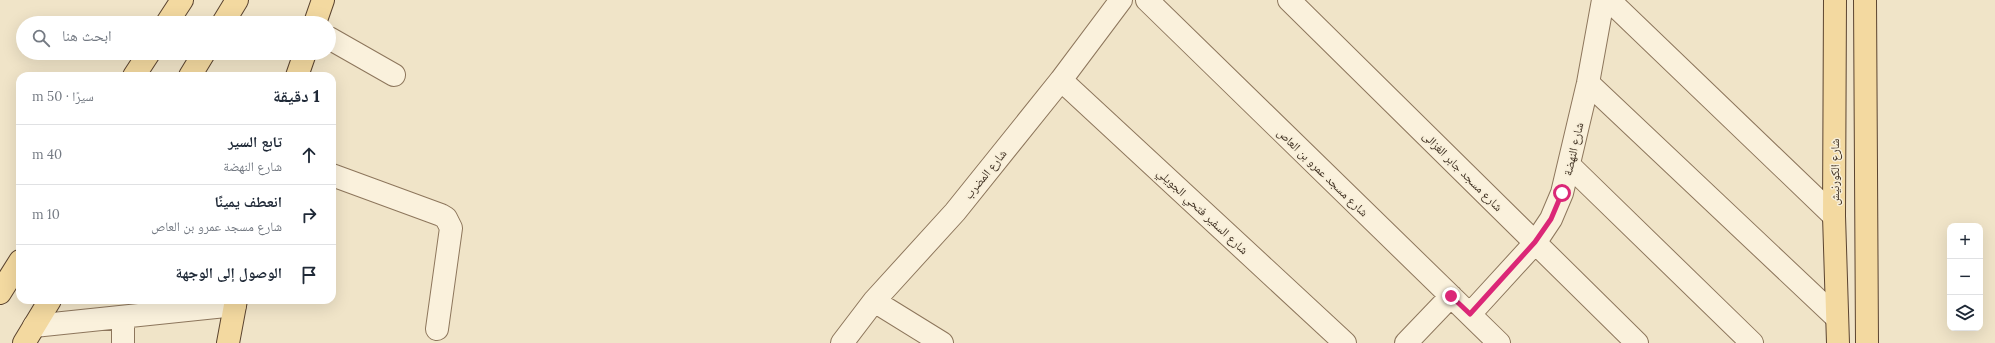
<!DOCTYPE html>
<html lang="ar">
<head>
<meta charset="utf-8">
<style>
  body { margin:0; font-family:Lora,"Noto Naskh Arabic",serif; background:#f2f2f3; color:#1f2937; direction:rtl }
  .controls { position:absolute; right:12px; bottom:12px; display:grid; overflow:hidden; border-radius:8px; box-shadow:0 4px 16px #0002 }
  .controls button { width:36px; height:36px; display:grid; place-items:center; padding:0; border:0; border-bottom:1px solid #e0e1e3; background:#fff; color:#1f2937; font:20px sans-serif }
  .stop { position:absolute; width:12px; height:12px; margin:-9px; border:3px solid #db2777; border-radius:50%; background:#fff }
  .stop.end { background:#db2777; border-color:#fff; box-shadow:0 1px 4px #0008 }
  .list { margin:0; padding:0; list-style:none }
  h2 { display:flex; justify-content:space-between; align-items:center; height:52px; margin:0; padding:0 16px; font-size:17px }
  h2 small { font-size:13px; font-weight:400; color:#747a83 }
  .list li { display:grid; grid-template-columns:26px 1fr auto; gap:12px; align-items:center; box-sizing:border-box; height:60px; padding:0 16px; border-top:1px solid #e0e1e3 }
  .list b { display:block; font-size:15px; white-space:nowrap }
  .list p { margin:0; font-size:13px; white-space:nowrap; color:#747a83 }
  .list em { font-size:13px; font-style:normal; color:#747a83 }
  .icon { flex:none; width:22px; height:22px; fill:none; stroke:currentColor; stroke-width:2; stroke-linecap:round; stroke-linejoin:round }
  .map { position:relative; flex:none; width:1995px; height:343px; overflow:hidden; direction:ltr }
  .search { position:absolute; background:#fff; box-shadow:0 4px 16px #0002; left:16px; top:16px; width:320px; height:44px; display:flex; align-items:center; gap:10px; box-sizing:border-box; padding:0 14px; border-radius:22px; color:#747a83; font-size:15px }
  .panel { position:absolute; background:#fff; box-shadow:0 4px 16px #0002; left:16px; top:72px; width:320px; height:232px; border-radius:12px; direction:rtl }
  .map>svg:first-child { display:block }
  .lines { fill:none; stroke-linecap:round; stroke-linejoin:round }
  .minor-casing { stroke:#8d765c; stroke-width:24 }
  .major-casing { stroke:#5b4430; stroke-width:24 }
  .minor { stroke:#faf1dc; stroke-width:22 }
  .major { stroke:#f3d9a0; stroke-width:22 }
  .route { stroke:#db2777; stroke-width:5 }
  .labels { text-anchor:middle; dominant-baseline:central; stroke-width:3; stroke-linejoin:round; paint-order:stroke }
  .street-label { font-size:12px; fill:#3d2e20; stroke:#f7eed8 }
</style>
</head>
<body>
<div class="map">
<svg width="1995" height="343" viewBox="0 0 1995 343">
  <rect width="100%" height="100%" fill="#f0e4c8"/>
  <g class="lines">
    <g class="minor-casing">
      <path id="minor" d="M1147,0l352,343
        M1289,0l348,343
        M1609,0l225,216
        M329,38l65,37
        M1061,80l284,263
        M1588,83l249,235
        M1569,165l183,178
        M332,175l109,40 5,3 5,10 -14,101
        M874,301l68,42
        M1470,314l65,-71 16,-24 11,-26 26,-110 15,-83
        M123,317v26
        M34,326l201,-21
        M842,343l32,-42 81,-89 106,-132 60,-80
        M1406,343l45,-47"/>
    </g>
    <g class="major-casing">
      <path id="major" d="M1835,0l-1,216 4,127
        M1865,0l2,343
        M167,23l15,-23
        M223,23l14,-23
        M315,23l8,-23
        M134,76l15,-23
        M190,76l14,-23
        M297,76l8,-23
        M0,293l20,-32
        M24,343l26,-43
        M228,343l8,-43"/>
    </g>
    <use href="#minor" class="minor"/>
    <use href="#major" class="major"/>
  </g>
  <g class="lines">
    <path class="route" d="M1451,296l19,18 65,-72 16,-23 11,-26"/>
  </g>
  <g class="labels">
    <g class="street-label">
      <text transform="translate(1573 149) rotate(-77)">شارع النهضة</text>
      <text transform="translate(1463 171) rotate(45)">شارع مسجد جابر الغزالى</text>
      <text transform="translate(1323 172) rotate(44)">شارع مسجد عمرو بن العاص</text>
      <text transform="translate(1834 172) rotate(-90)">شارع الكورنيش</text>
      <text transform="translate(985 174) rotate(-51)">شارع المضرب</text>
      <text transform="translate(1203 211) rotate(43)">شارع السفير فتحي الجويلي</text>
    </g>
  </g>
</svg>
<div class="controls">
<button>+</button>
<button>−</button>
<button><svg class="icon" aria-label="layers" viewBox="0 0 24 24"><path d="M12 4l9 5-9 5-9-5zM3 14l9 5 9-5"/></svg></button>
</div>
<div class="stop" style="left:1562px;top:193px"></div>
<div class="stop end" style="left:1451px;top:296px"></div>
<div class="search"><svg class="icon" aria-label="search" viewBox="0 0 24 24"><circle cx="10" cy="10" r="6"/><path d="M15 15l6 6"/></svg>ابحث هنا</div>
<section class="panel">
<h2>1 دقيقة<small>سيرًا · 50 m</small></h2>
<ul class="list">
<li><svg class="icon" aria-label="ahead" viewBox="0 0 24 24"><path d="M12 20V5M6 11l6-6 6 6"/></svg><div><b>تابع السير</b><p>شارع النهضة</p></div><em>40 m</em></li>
<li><svg class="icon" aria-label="right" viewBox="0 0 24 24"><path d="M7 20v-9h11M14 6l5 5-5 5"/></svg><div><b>انعطف يمينًا</b><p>شارع مسجد عمرو بن العاص</p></div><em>10 m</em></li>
<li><svg class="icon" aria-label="arrive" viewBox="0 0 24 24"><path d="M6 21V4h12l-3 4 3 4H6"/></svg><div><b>الوصول إلى الوجهة</b></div></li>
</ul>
</section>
</div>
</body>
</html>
